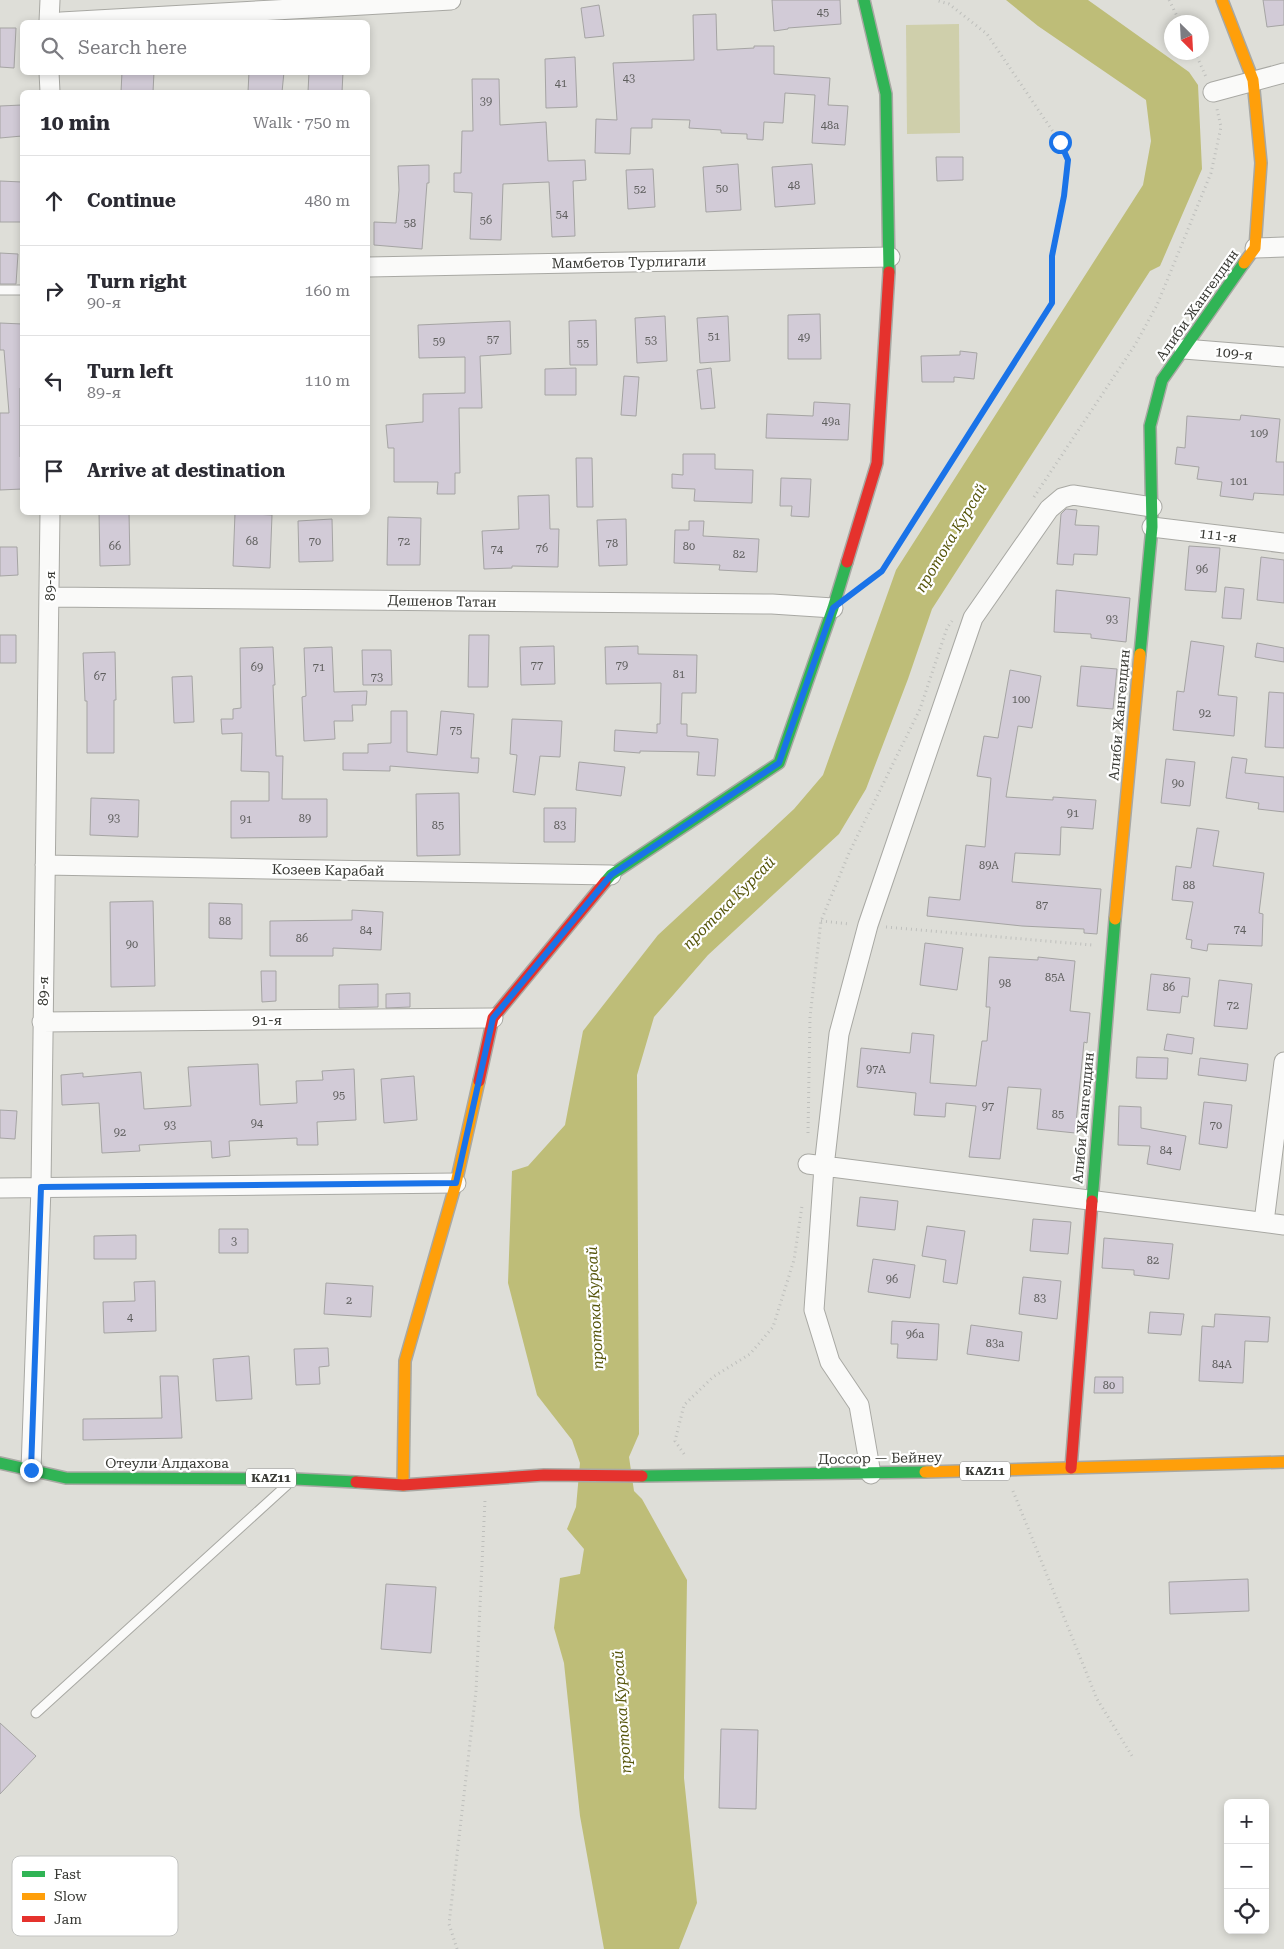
<!DOCTYPE html>
<html lang="en">
<head>
<meta charset="utf-8">
<style>
  body { margin:0; font-family:"Roboto Serif",serif; background:#f7f7f7; color:#2b2b33 }
  .controls { position:absolute; right:15px; bottom:15px; display:grid; overflow:hidden; border-radius:8px; box-shadow:0 2px 8px #0003 }
  .controls button { width:45px; height:45px; display:grid; place-items:center; padding:0; border:0; border-bottom:1px solid #e1e1e2; background:#fff; color:#2b2b33; font:25px sans-serif }
  .compass { position:absolute; left:1164px; top:15px; width:45px; height:45px; border-radius:50%; background:#fff; box-shadow:0 2px 8px #0003; rotate:156deg }
  .stop { position:absolute; width:15px; height:15px; margin:-11px; border:4px solid #1a73e8; border-radius:50%; background:#fff }
  .stop.end { background:#1a73e8; border-color:#fff; box-shadow:0 1px 5px #0008 }
  .list { margin:0; padding:0; list-style:none }
  h2 { display:flex; justify-content:space-between; align-items:center; height:65px; margin:0; padding:0 20px; font-size:21px }
  h2 small { font-size:16px; font-weight:400; color:#7c7c81 }
  .list li { display:grid; grid-template-columns:32px 1fr auto; gap:15px; align-items:center; box-sizing:border-box; height:90px; padding:0 20px; border-top:1px solid #e1e1e2 }
  .list b { display:block; font-size:19px; white-space:nowrap }
  .list p { margin:0; font-size:16px; white-space:nowrap; color:#7c7c81 }
  .list em { font-size:16px; font-style:normal; color:#7c7c81 }
  .icon { flex:none; width:28px; height:28px; fill:none; stroke:currentColor; stroke-width:2; stroke-linecap:round; stroke-linejoin:round }
  .map { position:relative; flex:none; width:1284px; height:1949px; overflow:hidden }
  .search { position:absolute; background:#fff; box-shadow:0 2px 8px #0003; left:20px; top:20px; width:350px; height:55px; display:flex; align-items:center; gap:12px; box-sizing:border-box; padding:0 18px; border-radius:8px; color:#7c7c81; font-size:19px }
  .panel { position:absolute; background:#fff; box-shadow:0 2px 8px #0003; left:20px; top:90px; width:350px; height:425px; border-radius:8px }
  .map>svg:first-child { display:block }
  .green { fill:#cfcfab }
  .water { fill:#bebd78 }
  .building { fill:#d2cbd7; stroke:#a5a4a3 }
  .lines { fill:none; stroke-linecap:round; stroke-linejoin:round }
  .lane-casing { stroke:#a8a8a3; stroke-width:11 }
  .street-casing { stroke:#a8a8a3; stroke-width:21 }
  .fast-casing { stroke:#a8a8a3; stroke-width:14 }
  .slow-casing { stroke:#a8a8a3; stroke-width:14 }
  .jam-casing { stroke:#a8a8a3; stroke-width:14 }
  .path { stroke:#bebfbc; stroke-width:3; stroke-dasharray:1 4; stroke-linecap:butt }
  .lane { stroke:#fafaf9; stroke-width:9 }
  .street { stroke:#fafaf9; stroke-width:19 }
  .fast { stroke:#30b455; stroke-width:11 }
  .slow { stroke:#ff9f0a; stroke-width:11 }
  .jam { stroke:#e5322d; stroke-width:11 }
  .route { stroke:#1a73e8; stroke-width:6 }
  .labels { text-anchor:middle; dominant-baseline:central; stroke-width:4.5; stroke-linejoin:round; paint-order:stroke }
  .number-label { font-size:11px; fill:#5e5e5d }
  .shield { fill:#fff; stroke:#747471; stroke-width:1 }
  .shield-label { font-size:12px; font-weight:bold; fill:#383934 }
  .street-label { font-size:14px; fill:#383934; stroke:#fff }
  .water-label { font-size:15px; font-style:italic; fill:#555409; stroke:#fff }
  .key { fill:#fff; stroke:#c3c4c2; stroke-width:1 }
  .key-label { font-size:14px; fill:#383934 }
</style>
</head>
<body>
<div class="map">
<svg width="1284" height="1949" viewBox="0 0 1284 1949">
  <rect width="100%" height="100%" fill="#deded8"/>
  <path class="green" d="M959,24l1,109 -53,1 -1,-109z"/>
  <path class="water" d="M1006,0h82l101,72 9,13 4,84 -42,97 -10,5 -218,338 -24,70 -42,110 -27,45 -131,121 -54,62 -17,58 2,359 -10,23 5,34 8,8 45,81 -3,198 13,125 -18,46h-75l-24,-133 -16,-153 -10,-35 6,-50 20,-4 4,-25 -17,-20 9,-22 4,-44 -8,-23 -35,-45 -29,-112 4,-112 16,-5 37,-41 18,-94 75,-96 136,-126 29,-34 73,-205 247,-385 8,-44 -5,-41 -108,-74z"/>
  <path class="building" d="M772,0h68l1,24 -53,4v1l-14,2z
    M1263,0h21v25l-17,2z
    M599,5l5,31 -19,2 -4,-30z
    M716,14l1,36 37,-2v-2h20v28l56,4 -2,27 20,1 -3,39 -33,-2 3,-48 -30,-2 -2,30 -19,-1 -1,18 -16,-1v-5l-26,-1v-3l-32,-2 1,-8 -38,-1v9h-21l-1,26 -35,-1 1,-34 21,1 -4,-57 81,-3 -1,-45z
    M0,28h16l-2,40 -14,-1z
    M575,57l2,50 -31,1 -1,-49z
    M122,72h32l-1,20h-32z
    M249,72h35l-2,20h-34z
    M309,72h34l-1,20h-34z
    M472,79h27l1,46 46,-3 2,39 37,-1 1,20 -13,1 2,55 -23,1 -3,-55 -46,2 -2,56 -31,-1 2,-46 -18,-1v-19h7l1,-42h11z
    M22,105v31l-22,2v-32z
    M936,157h27v23l-26,1z
    M738,164l3,46 -35,2 -3,-45z
    M812,164l3,40 -40,3 -3,-40z
    M429,165v18h-2l-5,66 -48,-4v-23l22,1 3,-33 -1,-24z
    M653,169l2,38 -27,2 -2,-39z
    M0,181l22,1v40h-22z
    M0,253l18,1 -2,30h-16z
    M820,314l1,45h-33v-44z
    M665,316l2,45 -30,2 -2,-45z
    M728,316l2,45 -30,2 -3,-45z
    M596,320l1,45h-27l-1,-44z
    M510,321l1,33 -31,2 2,52h-23l1,65h-5v21h-18l1,-12h-44v-34h-6l-2,-23 37,-3v-28l42,-1v-36l-46,1 -1,-33z
    M0,323l22,1v64h-2v69h2v32l-22,1v-77h9l-5,-63h-4z
    M960,351l17,2 -3,26 -20,-2v5h-32l-1,-26 39,-1z
    M576,368v27h-31v-26z
    M711,368l4,40 -14,1 -4,-39z
    M624,376l15,1 -3,39 -15,-1z
    M814,402l36,2 -2,36 -82,-2 1,-24 46,2z
    M1241,415l39,4 -4,43h8v33l-30,-2 -1,7 -33,-4 2,-14 -25,-3 2,-12 -24,-3 2,-17 8,1 2,-32 53,4z
    M683,454h32v15l38,1 -1,33 -58,-2 1,-12 -23,-1v-14l11,1z
    M576,458h16l1,49h-16z
    M781,478l30,1 -2,38 -18,-1 1,-10h-12z
    M549,495l1,34h9l-1,38 -46,-1v2l-28,1 -2,-38 37,-2 -1,-33z
    M1066,509l11,1 -2,15 24,1 -2,29 -23,-1 -1,11 -16,-1 4,-50z
    M99,512h30l1,53 -30,1z
    M235,513l37,2 -2,53 -37,-2z
    M388,517l33,1 -1,47h-33z
    M332,519l1,42 -34,1 -1,-41z
    M626,519l1,46 -28,1 -2,-46z
    M689,521h15l-1,15 56,3 -2,33 -38,-2 1,-5 -46,-2 1,-33h14z
    M1189,546l31,2 -4,44 -31,-2z
    M0,547h17l1,28 -18,1z
    M1261,557l23,3v43l-27,-3z
    M1225,587l19,2 -3,30 -19,-1z
    M1056,590l74,8 -4,44 -35,-4v-4l-37,-2z
    M0,635h16v28h-16z
    M469,635h20l-1,52h-20z
    M1191,641l33,5 -6,49 19,2 -3,39 -61,-6 4,-39 7,1z
    M1257,643l27,5v14l-29,-5z
    M554,646l1,38 -34,1 -1,-38z
    M638,646v8l59,1 -1,38h-14l-1,31h6v12l31,3 -3,37 -18,-1 2,-23 -59,-1v2l-26,-2 1,-21 42,3v-9h3l1,-41 -55,1 -1,-37z
    M273,647l2,38h-2l3,71h7l-1,43h45v38l-96,1v-37h38v-29l-28,-1 1,-38 -20,1 -1,-15h12v-10l8,-1 -1,-60z
    M332,647l2,45 33,-1 -1,14h-14l1,16h-19l1,18 -31,2 -2,-44 4,-1 -2,-48z
    M362,650h29l1,35h-29z
    M115,652l1,48h-2v53h-27v-52h-2l-2,-48z
    M1081,666l36,3 -4,40 -36,-3z
    M1010,670l31,6 -9,52 -14,-2 -12,71 47,3v-3l43,3 -3,29 -32,-2 -1,28 -45,-2 -3,29 89,7 -4,45 -13,-1v-4l-62,-3 -95,-10 2,-19 31,3 6,-55 19,2 6,-69 -14,-2 7,-40 14,2z
    M192,676l2,46 -20,1 -2,-46z
    M1269,692l15,1v55l-19,-1z
    M391,711h16v41l30,3 4,-44 33,3 -3,44h8l-1,15 -88,-7v5l-47,-1v-17h25v-9l23,-1z
    M512,719l50,2 -2,36 -20,-1 -5,39 -22,-3 4,-37 -7,-1z
    M1232,757l15,2 -2,14 39,4v35l-26,-3 1,-6 -33,-5z
    M1166,759l29,3 -5,44 -29,-3z
    M579,762l46,5 -4,29 -45,-6z
    M459,793l1,62 -43,1 -1,-62z
    M91,798l48,2 -1,37 -48,-2z
    M544,808h32l-1,34h-31z
    M1197,828l22,3 -6,35 51,7 -5,40 4,1 -1,32 -54,-2 -1,7 -16,-3 1,-8 -6,-1 7,-37 -21,-2 4,-34 15,2z
    M153,901l2,85 -44,1 -1,-85z
    M209,903l33,1v35l-33,-1z
    M352,910l31,2 -2,38 -48,-2v8h-63v-35l82,-1z
    M925,943l38,5 -6,42 -37,-5z
    M989,957l49,3v-3l37,4 -5,50 20,2 -3,30 -3,-1 -9,91 -38,-4 4,-40 -33,-2 -8,72 -31,-2 7,-51 -30,-3 -1,14 -31,-2 2,-22 -59,-6 4,-39 49,5 2,-20 22,2 -4,48 46,3 6,-45h5l3,-34h-4z
    M261,971h15v30l-14,1z
    M1151,974l39,4 -2,19 -6,-1 -2,17 -33,-3z
    M1219,980l33,4 -5,45 -33,-3z
    M378,984v23l-39,1v-23z
    M410,993v14l-24,1v-14z
    M1167,1034l27,4 -2,16 -28,-4z
    M1137,1057l31,1 -1,21 -31,-1z
    M1200,1058l48,6 -2,17 -48,-6z
    M258,1064l2,41 37,-2 -1,-22 27,-1 -1,-9 32,-2 2,51 -39,2 1,23h-21v-7l-68,3 1,15 -18,2 -1,-17 -72,4 1,6 -38,2 -3,-50 -37,2 -1,-30 22,-2v4l58,-5 3,37 47,-3 -3,-39z
    M414,1076l3,44 -33,3 -3,-44z
    M1204,1102l28,3 -5,43 -28,-4z
    M1119,1106l22,1v21l45,8 -6,34 -33,-6 3,-18 -32,-1z
    M0,1110l17,1 -2,28 -15,-1z
    M860,1197l38,4 -3,29 -38,-4z
    M1033,1219l38,3 -3,32 -38,-3z
    M927,1226l38,5 -8,53 -14,-2 3,-22 -24,-4z
    M219,1229h29v24h-29z
    M136,1235v24h-42v-23z
    M1104,1238l69,6 -4,35 -35,-4v-5l-32,-2z
    M873,1259l42,6 -5,33 -42,-6z
    M1023,1277l38,4 -4,38 -38,-5z
    M155,1281l1,50 -52,2 -1,-31 32,-1 -1,-19z
    M326,1283l47,3 -2,31 -47,-3z
    M1150,1312l34,2 -3,21 -33,-2z
    M1215,1314l55,3 -2,25 -23,-1 -2,42 -44,-2 3,-55 12,1z
    M892,1321l47,3 -2,36 -40,-2 1,-14h-7z
    M971,1325l51,7 -3,29 -52,-7z
    M328,1348l1,18 -10,1 1,17 -24,1 -2,-36z
    M249,1356l3,43 -36,2 -3,-42z
    M160,1376h18l4,62 -99,2v-21l79,-1z
    M1095,1377h28v16h-29z
    M1248,1579l1,32 -79,3 -1,-32z
    M386,1584l50,3 -5,66 -50,-4z
    M0,1723l36,33 -36,38z
    M721,1729l37,1 -2,79 -37,-1z"/>
  <g class="lines">
    <g class="lane-casing">
      <path id="lane" d="M0,290h22
        M36,1713l251,-228"/>
    </g>
    <g class="street-casing">
      <path id="street" d="M49,22l1,-22
        M61,22l390,-22
        M49,72l1,20
        M1213,92l71,-19
        M1255,248l29,-1
        M368,267l522,-10
        M1184,349l100,8
        M1152,527l132,16
        M50,597l722,7 61,4
        M45,865l566,10
        M42,1022l451,-4
        M808,1164l476,61
        M0,1188l456,-5
        M1264,1222l20,-160
        M31,1470l10,-283 9,-675
        M871,1474l-12,-69 -29,-43 -16,-52 10,-143 15,-133 29,-109 105,-307 76,-109 13,-11 11,-3 79,12"/>
    </g>
    <g class="fast-casing">
      <path id="fast" d="M864,0l22,94 3,178
        M1140,654l12,-127 -2,-101 12,-46 82,-117
        M605,882l6,-7 168,-112 54,-155 14,-46
        M1092,1201l23,-282
        M0,1463l66,15 229,1 61,3
        M642,1476l283,-4"/>
    </g>
    <g class="slow-casing">
      <path id="slow" d="M1222,0l31,80 8,83 -6,85 -11,15
        M1115,919l25,-265
        M925,1472l359,-10
        M403,1485l2,-124 51,-178 23,-102"/>
    </g>
    <g class="jam-casing">
      <path id="jam" d="M847,562l30,-99 12,-191
        M479,1081l14,-63 112,-136
        M1071,1468l21,-267
        M356,1482l47,3 141,-10 98,1"/>
    </g>
    <path class="path" d="M1169,0l11,22
      M1195,52l11,25
      M1034,497l101,-152 22,-40 54,-132 10,-46 -4,-18
      M862,586l20,-15 170,-268v-48l12,-59 4,-36 -8,-18 -73,-108 -38,-30 -14,-4
      M821,921l29,3
      M886,927l206,18
      M808,1133l2,-116 11,-96 28,-68 71,-144 27,-81 5,-7
      M684,1454l-9,-13 9,-36 29,-28 37,-23 23,-27 21,-67 8,-54
      M1013,1491l84,208 35,57
      M457,1949l-8,-25 27,-233 9,-191"/>
    <use href="#lane" class="lane"/>
    <use href="#street" class="street"/>
    <use href="#fast" class="fast"/>
    <use href="#slow" class="slow"/>
    <use href="#jam" class="jam"/>
  </g>
  <g class="lines">
    <path class="route" d="M31,1470l10,-283 415,-4 37,-165 118,-143 168,-112 54,-155 49,-37 170,-268v-47l12,-60 4,-36 -8,-18"/>
  </g>
  <g class="labels">
    <g class="number-label">
      <text x="823" y="12">45</text>
      <text x="629" y="78">43</text>
      <text x="561" y="83">41</text>
      <text x="486" y="101">39</text>
      <text x="830" y="125">48а</text>
      <text x="794" y="185">48</text>
      <text x="722" y="188">50</text>
      <text x="640" y="189">52</text>
      <text x="562" y="214">54</text>
      <text x="486" y="220">56</text>
      <text x="410" y="223">58</text>
      <text x="714" y="336">51</text>
      <text x="804" y="337">49</text>
      <text x="493" y="339">57</text>
      <text x="651" y="340">53</text>
      <text x="439" y="341">59</text>
      <text x="583" y="343">55</text>
      <text x="831" y="421">49а</text>
      <text x="1259" y="433">109</text>
      <text x="1239" y="481">101</text>
      <text x="252" y="541">68</text>
      <text x="315" y="541">70</text>
      <text x="404" y="541">72</text>
      <text x="612" y="543">78</text>
      <text x="115" y="546">66</text>
      <text x="689" y="546">80</text>
      <text x="542" y="548">76</text>
      <text x="497" y="549">74</text>
      <text x="739" y="554">82</text>
      <text x="1202" y="569">96</text>
      <text x="1112" y="619">93</text>
      <text x="537" y="665">77</text>
      <text x="622" y="665">79</text>
      <text x="257" y="667">69</text>
      <text x="319" y="667">71</text>
      <text x="679" y="674">81</text>
      <text x="100" y="676">67</text>
      <text x="377" y="677">73</text>
      <text x="1021" y="699">100</text>
      <text x="1205" y="713">92</text>
      <text x="456" y="730">75</text>
      <text x="1178" y="783">90</text>
      <text x="1073" y="813">91</text>
      <text x="114" y="818">93</text>
      <text x="305" y="818">89</text>
      <text x="246" y="819">91</text>
      <text x="438" y="825">85</text>
      <text x="560" y="825">83</text>
      <text x="989" y="865">89А</text>
      <text x="1189" y="885">88</text>
      <text x="1042" y="905">87</text>
      <text x="225" y="921">88</text>
      <text x="1240" y="929">74</text>
      <text x="366" y="930">84</text>
      <text x="302" y="938">86</text>
      <text x="132" y="944">90</text>
      <text x="1055" y="977">85А</text>
      <text x="1005" y="983">98</text>
      <text x="1169" y="987">86</text>
      <text x="1233" y="1005">72</text>
      <text x="876" y="1069">97А</text>
      <text x="339" y="1095">95</text>
      <text x="988" y="1106">97</text>
      <text x="1058" y="1114">85</text>
      <text x="257" y="1123">94</text>
      <text x="170" y="1125">93</text>
      <text x="1216" y="1125">70</text>
      <text x="120" y="1132">92</text>
      <text x="1166" y="1150">84</text>
      <text x="234" y="1241">3</text>
      <text x="1153" y="1260">82</text>
      <text x="892" y="1279">96</text>
      <text x="1040" y="1298">83</text>
      <text x="349" y="1300">2</text>
      <text x="130" y="1317">4</text>
      <text x="915" y="1334">96а</text>
      <text x="995" y="1343">83а</text>
      <text x="1222" y="1364">84А</text>
      <text x="1109" y="1385">80</text>
    </g>
    <g class="shield">
      <rect x="960" y="1461.5" width="50" height="19" rx="4"/>
      <rect x="246" y="1468.5" width="50" height="19" rx="4"/>
    </g>
    <g class="shield-label">
      <text x="985" y="1471">KAZ11</text>
      <text x="271" y="1478">KAZ11</text>
    </g>
    <g class="street-label">
      <text transform="translate(629 262) rotate(-1)">Мамбетов Турлигали</text>
      <text transform="translate(1197 305) rotate(-55)">Алиби Жангелдин</text>
      <text transform="translate(1234 353) rotate(5)">109-я</text>
      <text transform="translate(1218 535) rotate(7)">111-я</text>
      <text transform="translate(50 586) rotate(-90)">89-я</text>
      <text transform="translate(442 601) rotate(1)">Дешенов Татан</text>
      <text transform="translate(1119 715) rotate(-85)">Алиби Жангелдин</text>
      <text transform="translate(328 870) rotate(1)">Козеев Карабай</text>
      <text transform="translate(43 991) rotate(-89)">89-я</text>
      <text x="267" y="1020">91-я</text>
      <text transform="translate(1083 1118) rotate(-85)">Алиби Жангелдин</text>
      <text transform="translate(880 1458) rotate(-1)">Доссор — Бейнеу</text>
      <text x="167" y="1463">Отеули Алдахова</text>
    </g>
    <g class="water-label">
      <text transform="translate(951 538) rotate(-59)">протока Курсай</text>
      <text transform="translate(729 903) rotate(-45)">протока Курсай</text>
      <text transform="translate(595 1308) rotate(-93)">протока Курсай</text>
      <text transform="translate(622 1712) rotate(-94)">протока Курсай</text>
    </g>
  </g>
  <rect x="12" y="1856" width="166" height="80" rx="8" class="key"/>
  <rect x="22" y="1871" width="23" height="6" fill="#30b455"/>
  <rect x="22" y="1893" width="23" height="7" fill="#ff9f0a"/>
  <rect x="22" y="1916" width="23" height="6" fill="#e5322d"/>
  <g class="key-label">
    <text x="54" y="1879">Fast</text>
    <text x="54" y="1901">Slow</text>
    <text x="54" y="1924">Jam</text>
  </g>
</svg>
<div class="controls">
<button>+</button>
<button>−</button>
<button><svg class="icon" aria-label="locate" viewBox="0 0 24 24"><circle cx="12" cy="12" r="6"/><path d="M12 2v4M12 18v4M2 12h4M18 12h4"/></svg></button>
</div>
<svg class="compass" viewBox="-18 -18 36 36"><path d="M0-13l5 13h-10z" fill="#e53935"/><path d="M0 13l5-13h-10z" fill="#7c7c81"/></svg>
<div class="stop" style="left:1060px;top:142px"></div>
<div class="stop end" style="left:31px;top:1470px"></div>
<div class="search"><svg class="icon" aria-label="search" viewBox="0 0 24 24"><circle cx="10" cy="10" r="6"/><path d="M15 15l6 6"/></svg>Search here</div>
<section class="panel">
<h2>10 min<small>Walk · 750 m</small></h2>
<ul class="list">
<li><svg class="icon" aria-label="ahead" viewBox="0 0 24 24"><path d="M12 20V5M6 11l6-6 6 6"/></svg><div><b>Continue</b></div><em>480 m</em></li>
<li><svg class="icon" aria-label="right" viewBox="0 0 24 24"><path d="M7 20v-9h11M14 6l5 5-5 5"/></svg><div><b>Turn right</b><p>90-я</p></div><em>160 m</em></li>
<li><svg class="icon" aria-label="left" viewBox="0 0 24 24"><path d="M17 20v-9H6M10 6l-5 5 5 5"/></svg><div><b>Turn left</b><p>89-я</p></div><em>110 m</em></li>
<li><svg class="icon" aria-label="arrive" viewBox="0 0 24 24"><path d="M6 21V4h12l-3 4 3 4H6"/></svg><div><b>Arrive at destination</b></div></li>
</ul>
</section>
</div>
</body>
</html>
